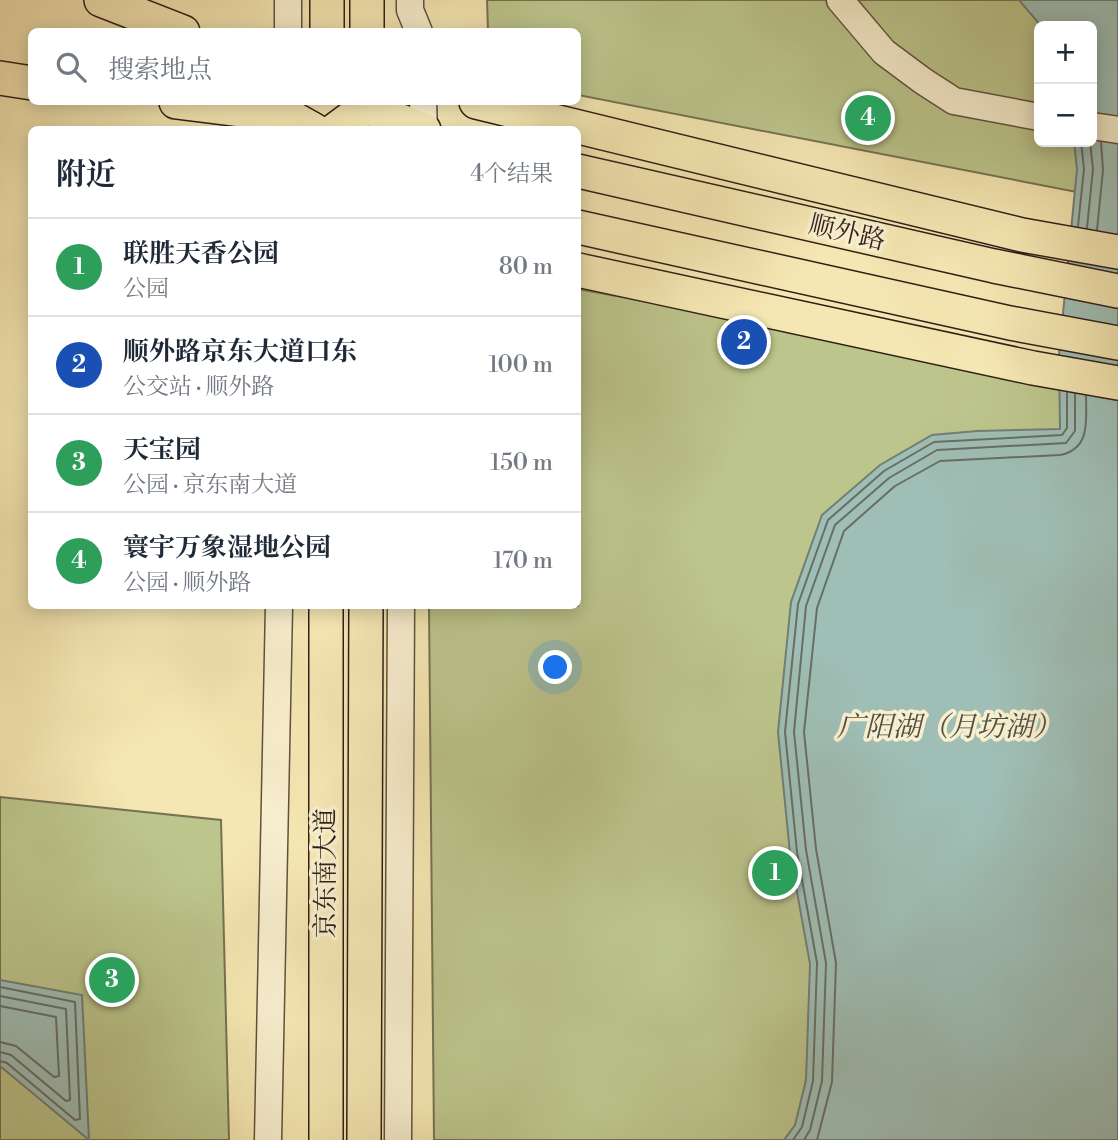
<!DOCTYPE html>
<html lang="zh">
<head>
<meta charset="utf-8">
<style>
  body { margin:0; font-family:"Libre Bodoni","Noto Serif SC",serif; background:#f6f6f7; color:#1f2937 }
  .controls { position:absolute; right:21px; top:21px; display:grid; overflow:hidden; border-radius:10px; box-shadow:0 4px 18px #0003 }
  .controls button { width:63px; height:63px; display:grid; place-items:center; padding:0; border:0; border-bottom:2px solid #e0e1e3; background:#fff; color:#1f2937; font:35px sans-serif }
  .you { position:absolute; left:556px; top:668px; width:24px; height:24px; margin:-18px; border:5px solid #fff; border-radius:50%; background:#1a73e8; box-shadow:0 0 0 10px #1a73e833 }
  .badge { display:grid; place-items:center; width:46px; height:46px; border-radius:50%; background:#1a73e8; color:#fff; font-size:23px; font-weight:700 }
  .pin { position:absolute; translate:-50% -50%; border:4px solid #fff; box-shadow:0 2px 7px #0006 }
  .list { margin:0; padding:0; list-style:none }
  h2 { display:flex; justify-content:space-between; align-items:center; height:91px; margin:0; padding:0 28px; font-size:30px }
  h2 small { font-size:23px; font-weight:400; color:#747a83 }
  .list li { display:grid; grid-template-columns:46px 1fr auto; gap:21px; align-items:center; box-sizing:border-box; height:98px; padding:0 28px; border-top:2px solid #e0e1e3 }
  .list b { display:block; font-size:26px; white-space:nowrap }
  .list p { margin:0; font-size:23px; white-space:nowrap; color:#747a83 }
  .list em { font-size:23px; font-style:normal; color:#747a83 }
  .icon { flex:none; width:38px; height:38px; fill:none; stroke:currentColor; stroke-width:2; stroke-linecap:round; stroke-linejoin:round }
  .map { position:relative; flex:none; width:1118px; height:1140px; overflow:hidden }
  .search { position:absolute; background:#fff; box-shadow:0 4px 18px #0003; left:28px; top:28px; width:553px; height:77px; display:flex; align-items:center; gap:18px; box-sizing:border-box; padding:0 24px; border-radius:10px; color:#747a83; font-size:26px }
  .panel { position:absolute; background:#fff; box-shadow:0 4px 18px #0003; left:28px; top:126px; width:553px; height:483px; border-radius:10px }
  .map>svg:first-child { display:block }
  .green { fill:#bcc58c; stroke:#767252; stroke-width:2; fill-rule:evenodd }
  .water { fill:#9fbeb5; stroke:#727e76; stroke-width:2 }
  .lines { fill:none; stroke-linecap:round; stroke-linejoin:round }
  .shore { stroke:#676e66; stroke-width:2 }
  .minor-casing { stroke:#60513f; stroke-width:29 }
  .major-casing { stroke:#2f1f18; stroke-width:36 }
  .minor { stroke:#f8efce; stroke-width:26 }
  .major { stroke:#f5e7b3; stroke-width:33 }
  .labels { text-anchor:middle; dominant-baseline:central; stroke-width:7; stroke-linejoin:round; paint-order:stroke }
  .street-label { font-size:26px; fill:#2f1f18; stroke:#f8efce }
  .water-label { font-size:28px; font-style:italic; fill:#514f47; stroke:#f8efce }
</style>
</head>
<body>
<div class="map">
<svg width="1118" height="1140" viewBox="0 0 1118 1140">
  <rect width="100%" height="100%" fill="#f5e7b3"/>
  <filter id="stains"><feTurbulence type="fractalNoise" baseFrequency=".00286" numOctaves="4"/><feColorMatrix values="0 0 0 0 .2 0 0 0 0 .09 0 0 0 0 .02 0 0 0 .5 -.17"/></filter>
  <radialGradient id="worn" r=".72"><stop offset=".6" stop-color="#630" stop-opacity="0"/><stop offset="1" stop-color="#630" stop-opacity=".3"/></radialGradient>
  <path class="green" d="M487,0h631v200l-540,-105v-63l-90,-1zM1039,26h53v116h-53z
    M578,289l540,98v753h-684l-5,-534h149z
    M0,797l221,23 8,320h-229z"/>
  <path class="water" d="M1019,0h99v1140h-334l11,-15 11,-45 4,-116 -20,-111 -12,-121 13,-130 31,-87 58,-50 52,-30 45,-4 83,-2 -1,-74 18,-186 -3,-27h18v-116h-51z
    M0,980l82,15 7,145 -89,-74z"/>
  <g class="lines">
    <path class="shore" d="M1078,226l6,-57 -3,-27
      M1087,228l6,-59 -3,-27
      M1097,230l6,-60 -2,-28
      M0,987l75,15 5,117 -5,1 -68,-57 -7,-2
      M0,996l66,13 4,91 -4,1 -55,-46 -11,-3
      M0,1006l56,11 3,59 -5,1 -38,-31 -16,-4
      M793,1140l9,-13 11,-46 4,-118 -20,-111 -12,-120 13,-128 30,-84 56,-49 50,-29 128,-7 5,-7v-35
      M804,1140l6,-10 12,-49 4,-118 -20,-113 -12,-118 12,-126 29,-81 54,-47 48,-28 129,-7 9,-12v-37
      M817,1140l15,-58 4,-119 -20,-114 -12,-117 13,-124 27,-77 51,-45 45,-25 120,-6c31,-6 26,-35 26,-59"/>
    <g class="minor-casing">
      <path id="minor" d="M288,0v32
        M410,0v10l9,22
        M840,0l44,52 39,29 31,20 85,16
        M423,102l1,28
        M1092,126l26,4
        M268,1140l11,-534
        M398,1140l3,-534"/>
    </g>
    <g class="major-casing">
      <path id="major" d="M101,0l82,32
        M327,32v-32
        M367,32v-32
        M0,78l32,5
        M176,102l113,14 25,14
        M476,102l546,133 96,17
        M335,130l31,-23 58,23
        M578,171l416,95 124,25
        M578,227l432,96 108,20
        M578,270l455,98 85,15
        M326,1140v-534
        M364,1140l2,-534"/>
    </g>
    <use href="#minor" class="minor"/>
    <use href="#major" class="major"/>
  </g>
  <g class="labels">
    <g class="street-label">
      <text transform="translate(847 233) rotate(13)">顺外路</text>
      <text transform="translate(326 873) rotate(-90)">京东南大道</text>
    </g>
    <g class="water-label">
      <text x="949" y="727">广阳湖（月坊湖）</text>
    </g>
  </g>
  <rect width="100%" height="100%" filter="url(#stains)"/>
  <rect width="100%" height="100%" fill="url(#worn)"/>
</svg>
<div class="controls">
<button>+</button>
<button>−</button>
</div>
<div class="you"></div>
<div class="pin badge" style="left:775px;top:873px;background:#2e9e5b">1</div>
<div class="pin badge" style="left:744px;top:342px;background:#1a4fb4">2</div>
<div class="pin badge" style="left:112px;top:980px;background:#2e9e5b">3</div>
<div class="pin badge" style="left:868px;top:118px;background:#2e9e5b">4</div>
<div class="search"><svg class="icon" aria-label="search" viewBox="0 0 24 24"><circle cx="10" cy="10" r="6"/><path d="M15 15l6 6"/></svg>搜索地点</div>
<section class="panel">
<h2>附近<small>4个结果</small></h2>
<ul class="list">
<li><span class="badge" style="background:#2e9e5b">1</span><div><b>联胜天香公园</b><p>公园</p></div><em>80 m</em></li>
<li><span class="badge" style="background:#1a4fb4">2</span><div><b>顺外路京东大道口东</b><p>公交站 · 顺外路</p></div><em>100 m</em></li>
<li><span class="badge" style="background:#2e9e5b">3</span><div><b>天宝园</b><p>公园 · 京东南大道</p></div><em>150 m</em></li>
<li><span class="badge" style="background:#2e9e5b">4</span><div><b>寰宇万象湿地公园</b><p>公园 · 顺外路</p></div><em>170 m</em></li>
</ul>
</section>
</div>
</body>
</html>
